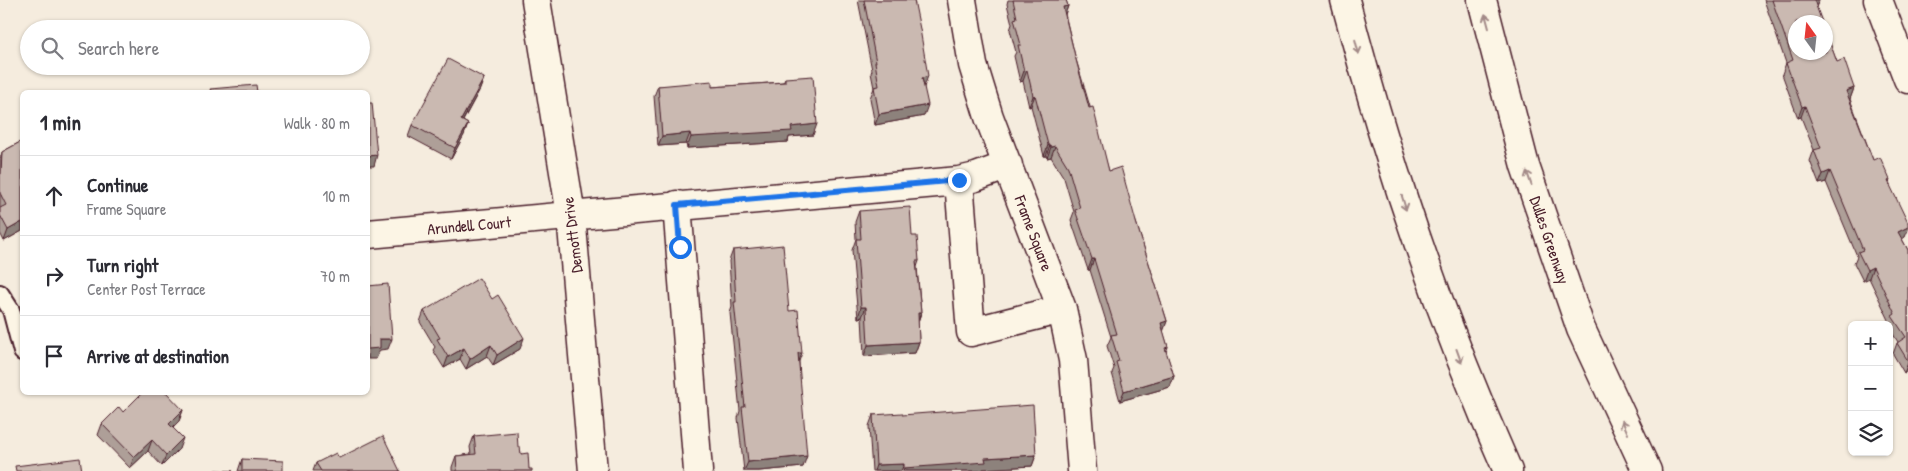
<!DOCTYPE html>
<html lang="en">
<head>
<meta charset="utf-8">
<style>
  body { margin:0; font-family:"Patrick Hand",sans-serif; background:#f2f2f3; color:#2b2b33 }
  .controls { position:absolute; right:15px; bottom:15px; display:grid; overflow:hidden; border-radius:8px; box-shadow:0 1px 4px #0004 }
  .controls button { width:45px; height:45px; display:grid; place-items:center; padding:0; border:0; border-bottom:1px solid #e1e1e2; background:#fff; color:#2b2b33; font:25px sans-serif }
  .compass { position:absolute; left:1788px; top:15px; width:45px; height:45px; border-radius:50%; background:#fff; box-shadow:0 1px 4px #0004; rotate:345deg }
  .stop { position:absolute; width:15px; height:15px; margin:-11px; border:4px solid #1a73e8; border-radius:50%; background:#fff }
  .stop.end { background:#1a73e8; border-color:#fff; box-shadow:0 1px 5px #0008 }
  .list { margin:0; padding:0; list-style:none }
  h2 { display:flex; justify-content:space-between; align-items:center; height:65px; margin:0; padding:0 20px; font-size:21px }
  h2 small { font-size:16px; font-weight:400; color:#7c7c81 }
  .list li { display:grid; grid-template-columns:32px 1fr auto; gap:15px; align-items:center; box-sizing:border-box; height:80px; padding:0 20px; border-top:1px solid #e1e1e2 }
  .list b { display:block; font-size:19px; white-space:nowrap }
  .list p { margin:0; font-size:16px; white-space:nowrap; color:#7c7c81 }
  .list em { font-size:16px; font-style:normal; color:#7c7c81 }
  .icon { flex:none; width:28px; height:28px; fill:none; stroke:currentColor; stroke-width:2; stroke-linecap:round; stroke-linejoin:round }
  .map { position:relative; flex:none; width:1908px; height:471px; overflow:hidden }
  .search { position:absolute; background:#fff; box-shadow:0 1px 4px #0004; left:20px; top:20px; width:350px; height:55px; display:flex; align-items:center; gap:12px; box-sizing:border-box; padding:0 18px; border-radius:28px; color:#7c7c81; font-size:19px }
  .panel { position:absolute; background:#fff; box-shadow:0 1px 4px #0004; left:20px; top:90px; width:350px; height:305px; border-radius:8px }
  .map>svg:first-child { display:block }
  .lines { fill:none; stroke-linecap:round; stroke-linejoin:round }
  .service-casing { stroke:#4a1f2b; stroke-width:20 }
  .minor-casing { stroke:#4a1f2b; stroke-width:31 }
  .tertiary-casing { stroke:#4a1f2b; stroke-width:31 }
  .motorway-casing { stroke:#4a1f2b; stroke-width:31 }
  .service { stroke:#fcf5e5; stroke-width:16 }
  .minor { stroke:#fcf5e5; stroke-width:28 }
  .tertiary { stroke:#fcf5e5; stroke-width:28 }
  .motorway { stroke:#fcf5e5; stroke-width:28 }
  .wall { fill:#ae9f98; stroke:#4a1f2b }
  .shaded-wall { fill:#8d827c; stroke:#4a1f2b }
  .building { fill:#cab9b1; stroke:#4a1f2b }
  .oneway { stroke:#a38a88 }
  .route { stroke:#1a73e8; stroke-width:6 }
  .labels { text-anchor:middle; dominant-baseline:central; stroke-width:4; stroke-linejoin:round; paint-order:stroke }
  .street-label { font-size:16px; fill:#4a1f2b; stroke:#fcf5e5 }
</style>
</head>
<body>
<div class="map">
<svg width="1908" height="471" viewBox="0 0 1908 471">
  <rect width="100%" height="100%" fill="#f5ecde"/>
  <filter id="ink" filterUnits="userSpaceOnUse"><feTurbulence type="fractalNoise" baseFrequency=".02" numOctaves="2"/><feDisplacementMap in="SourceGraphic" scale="10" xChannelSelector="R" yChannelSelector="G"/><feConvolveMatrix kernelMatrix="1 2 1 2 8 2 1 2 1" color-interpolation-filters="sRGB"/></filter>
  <g filter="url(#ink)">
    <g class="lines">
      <g class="service-casing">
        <path id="service" d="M0,293l11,17 11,42"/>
      </g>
      <g class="minor-casing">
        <path id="minor" d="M962,0l11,65 16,52 73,192 11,51 9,111
          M1878,0l30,79
          M959,181l12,151 91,-23
          M677,205l21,266
          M368,234l591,-53 17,-4 32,-12"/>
      </g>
      <g class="tertiary-casing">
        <path id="tertiary" d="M536,0l35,215 22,256"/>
      </g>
      <g class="motorway-casing">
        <path id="motorway" d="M1345,0c42,161 95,319 163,471
          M1482,0l43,166 56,163 66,142"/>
      </g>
      <use href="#service" class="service"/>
      <use href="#minor" class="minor"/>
      <use href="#tertiary" class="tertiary"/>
      <use href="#motorway" class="motorway"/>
    </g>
    <path class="wall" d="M858,0h56l10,87v29l-49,9 -5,-27 4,-10 -3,-15 1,-3z
      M1008,0h58l2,6 -3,8 10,42 34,115 27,51 31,99 -4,10 5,16 -2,5 8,24 -4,11 -50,14 -8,-28 2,-5 -7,-22 4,-9 -21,-67h-2l-17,-50 3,-8 -10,-34 -13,-21 -4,1 -1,-2h-2l-13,-50 -2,1 -6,-26 -3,1 -6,-26 2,-4 -6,-22 2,-6 -5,-20z
      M1764,0h55l-3,7 21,55 17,26 -4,11 23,61 17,20 -1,3 16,54 -3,2 6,11v120l-4,3 -11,-19 4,-11 1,-1 -9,-14v-3l1,-3 -21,-44 -6,3 -9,-18 3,-7 -31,-74 -7,2 -9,-23 4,-11 -13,-33 -3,1 -16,-44 4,-11z
      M484,78l-4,11 -17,32 5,3 -4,11 -13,24 -43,-23 4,-11z
      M785,78l28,57 -24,2 -1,5 -101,6 -1,-4 -28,2 -4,-50 4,-10 54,1 71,-5z
      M22,141v90l-18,10 -4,-8v-74l2,-7z
      M859,211l53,25 7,25 -2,6 4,46 -3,9 1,20 -4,11 -51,3 -2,-39 -4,1 -6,-68 4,-11 -1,-17z
      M733,250l56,61 10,52 4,104 -44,4h-15l-6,-53 2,-7 -10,-98 2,-6 -3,-46z
      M424,311l96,38 -27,16 -6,-9 -21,13 -6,-10 -16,9 -11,-18 2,-3 -15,-25z
      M183,410l-4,11 -6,6 6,22 -17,17 -14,-15 -18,17 -32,-33 4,-11 21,-12z
      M873,415h29l134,40 -4,11 -49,3 -1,2h-110l-3,-45z
      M474,436l44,11 11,22 3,2h-80v-4l4,-11 15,-2 -1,-7z
      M339,458l61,13h-87l3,-8z
      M242,459l41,12h-45z"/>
    <path class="shaded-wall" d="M1813,0h6l-3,7z
      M1068,6l-4,11 -1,-10z
      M1027,70l-4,11 -3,1 4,-11z
      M928,76l-4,11 -2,-9z
      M484,78l-4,11 -23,42 4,-11z
      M1854,88l-4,11 -8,3 4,-11z
      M1035,95l-4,11 -2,1 4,-11z
      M928,105l-4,11 -49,9 4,-11z
      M1805,106l-4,11 -3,1 4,-11z
      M468,124l-4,11 -13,24 4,-11z
      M817,124l-4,11 -24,2 -1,5 -101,6 4,-11z
      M690,133l-4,11 -28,2 4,-10z
      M1048,145h2l-4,11h-2z
      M1055,146l-4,11 -4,1 4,-11z
      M377,155l-3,11h-6v-10z
      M1830,171l-4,11 -7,2 4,-10z
      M22,222v9l-18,10 4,-11z
      M1908,227v3l-3,7 -10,5 3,-10z
      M1092,259h2l-4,11h-2z
      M1873,267l-4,11 -6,3 4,-11z
      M861,307h5l-4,10 -4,1z
      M918,313h3l-4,11z
      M1167,321l-4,11 -2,-9z
      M524,338l-4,11 -27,16 4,-10z
      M380,339h12l-4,10 -8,1 -4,9h-8v-10z
      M919,342l-4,11 -51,3 4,-11z
      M491,345l-4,11 -21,13 4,-10z
      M464,348l-4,11 -16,9 4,-11z
      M798,353h4l-4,11z
      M1908,363v7l-4,3z
      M1174,376l-4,11 -50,14 4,-10z
      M183,410l-4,11 -14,14 4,-11z
      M183,438l-4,11 -17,17 4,-11z
      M152,440l-4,11 -18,17 4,-11z
      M1036,455l-4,11 -49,3 -1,2h-79l1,-3 81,-10z
      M807,456l-4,11 -44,4h-15l4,-9z
      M904,464l-3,7h-27l2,-6z"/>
    <path class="building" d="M864,0h50l6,29 8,47 -6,2 6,27 -49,9 -5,-27 5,-1 -4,-24h1z
      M1013,0h53l2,6 -5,1 12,49 14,52 4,-1 16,64 12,-4 15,55 31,99 -6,2 7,24 -3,1 9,28 -50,15 -8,-29 3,-1 -8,-26 6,-1 -23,-75h-2l-17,-49 5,-2 -12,-41 -13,-21 -4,1 -1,-2h-2l-13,-50 -2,1 -6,-26 -3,1 -6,-26h3l-7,-26 3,-1z
      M1772,0h42l8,22h-26v30h30v-20l11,30 7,-3 10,29 -8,3 27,69 7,-3 10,23 -2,1 20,42v4l-10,5 10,18v111l-11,-18 9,-6 -14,-21 3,-2 -22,-47 -6,3 -9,-18 5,-2 -33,-79 -7,3 -9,-24 7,-2 -16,-42 -3,1 -16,-44 7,-3z
      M448,59l36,19 -23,42 7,4 -13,24 -43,-23z
      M813,76l4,48 -26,3 1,4 -101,6 -1,-4 -28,3 -4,-50 54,-5v6l73,-5v-4z
      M256,85l1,7h-46l-1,-3z
      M368,103h4l5,52 -9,1z
      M22,141v81l-14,8 -8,-15v-7l6,-3 -6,-12v-19h1l1,-22z
      M910,207l2,29h5l2,25h-3l5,52h-3l1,29 -51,3 -2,-38h-5l-5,-68h5l-2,-28z
      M783,245l6,66 9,-1 4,43h-4l9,103 -59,6 -6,-55h3l-11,-105h2l-3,-52z
      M479,278l13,21 6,-4 26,43 -27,17 -6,-10 -21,14 -6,-11 -16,9 -11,-18 3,-1 -16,-27z
      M388,284l4,55h-12v9l-12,1v-63z
      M143,392h23l17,18 -14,14 14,14 -17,17 -14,-15 -18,17 -32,-33 17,-17 4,5z
      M1033,405l3,50 -51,3 1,4 -82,6v-4l-28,1 -3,-50 29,-2v2z
      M517,432l1,15h2l1,7 7,-1 1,16h3v2h-75l-1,-15 20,-2 -2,-18z
      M383,436l17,35h-79l-5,-8 20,-10 3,5z
      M80,458l2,13h-66l-1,-5z
      M242,459l41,2v10h-41z
      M215,470l18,1h-18z"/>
    <defs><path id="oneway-shaft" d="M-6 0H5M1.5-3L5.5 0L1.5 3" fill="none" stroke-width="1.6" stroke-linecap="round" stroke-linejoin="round" transform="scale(1.25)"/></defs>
    <g class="oneway">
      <use href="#oneway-shaft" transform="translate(1487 21) rotate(-105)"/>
      <use href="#oneway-shaft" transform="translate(1357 47) rotate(76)"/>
      <use href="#oneway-shaft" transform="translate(1529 178) rotate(-109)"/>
      <use href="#oneway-shaft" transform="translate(1404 203) rotate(73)"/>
      <use href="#oneway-shaft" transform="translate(1459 356) rotate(70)"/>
      <use href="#oneway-shaft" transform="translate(1625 427) rotate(-114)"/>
    </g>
  </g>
  <g class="lines" filter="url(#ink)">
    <path class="route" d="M680,247l-3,-42 282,-25"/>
  </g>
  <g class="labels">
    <g class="street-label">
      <text transform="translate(469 225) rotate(-5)">Arundell Court</text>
      <text transform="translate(1034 233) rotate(69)">Frame Square</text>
      <text transform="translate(572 235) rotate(-97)">Demott Drive</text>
      <text transform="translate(1550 240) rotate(71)">Dulles Greenway</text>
    </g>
  </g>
</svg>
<div class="controls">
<button>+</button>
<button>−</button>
<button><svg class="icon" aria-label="layers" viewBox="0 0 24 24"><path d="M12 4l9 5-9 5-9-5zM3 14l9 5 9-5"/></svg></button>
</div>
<svg class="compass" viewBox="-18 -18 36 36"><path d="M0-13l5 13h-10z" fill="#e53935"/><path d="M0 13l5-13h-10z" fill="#7c7c81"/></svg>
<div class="stop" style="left:680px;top:247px"></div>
<div class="stop end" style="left:959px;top:180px"></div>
<div class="search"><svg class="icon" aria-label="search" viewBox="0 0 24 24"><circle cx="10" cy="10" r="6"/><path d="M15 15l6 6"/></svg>Search here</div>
<section class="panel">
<h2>1 min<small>Walk · 80 m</small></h2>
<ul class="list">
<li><svg class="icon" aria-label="ahead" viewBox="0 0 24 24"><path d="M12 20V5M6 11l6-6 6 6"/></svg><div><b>Continue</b><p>Frame Square</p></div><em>10 m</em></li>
<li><svg class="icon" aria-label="right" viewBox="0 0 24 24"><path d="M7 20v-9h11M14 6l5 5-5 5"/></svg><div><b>Turn right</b><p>Center Post Terrace</p></div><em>70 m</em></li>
<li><svg class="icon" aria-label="arrive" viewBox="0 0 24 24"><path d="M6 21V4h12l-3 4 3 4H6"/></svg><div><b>Arrive at destination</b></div></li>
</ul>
</section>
</div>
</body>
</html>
